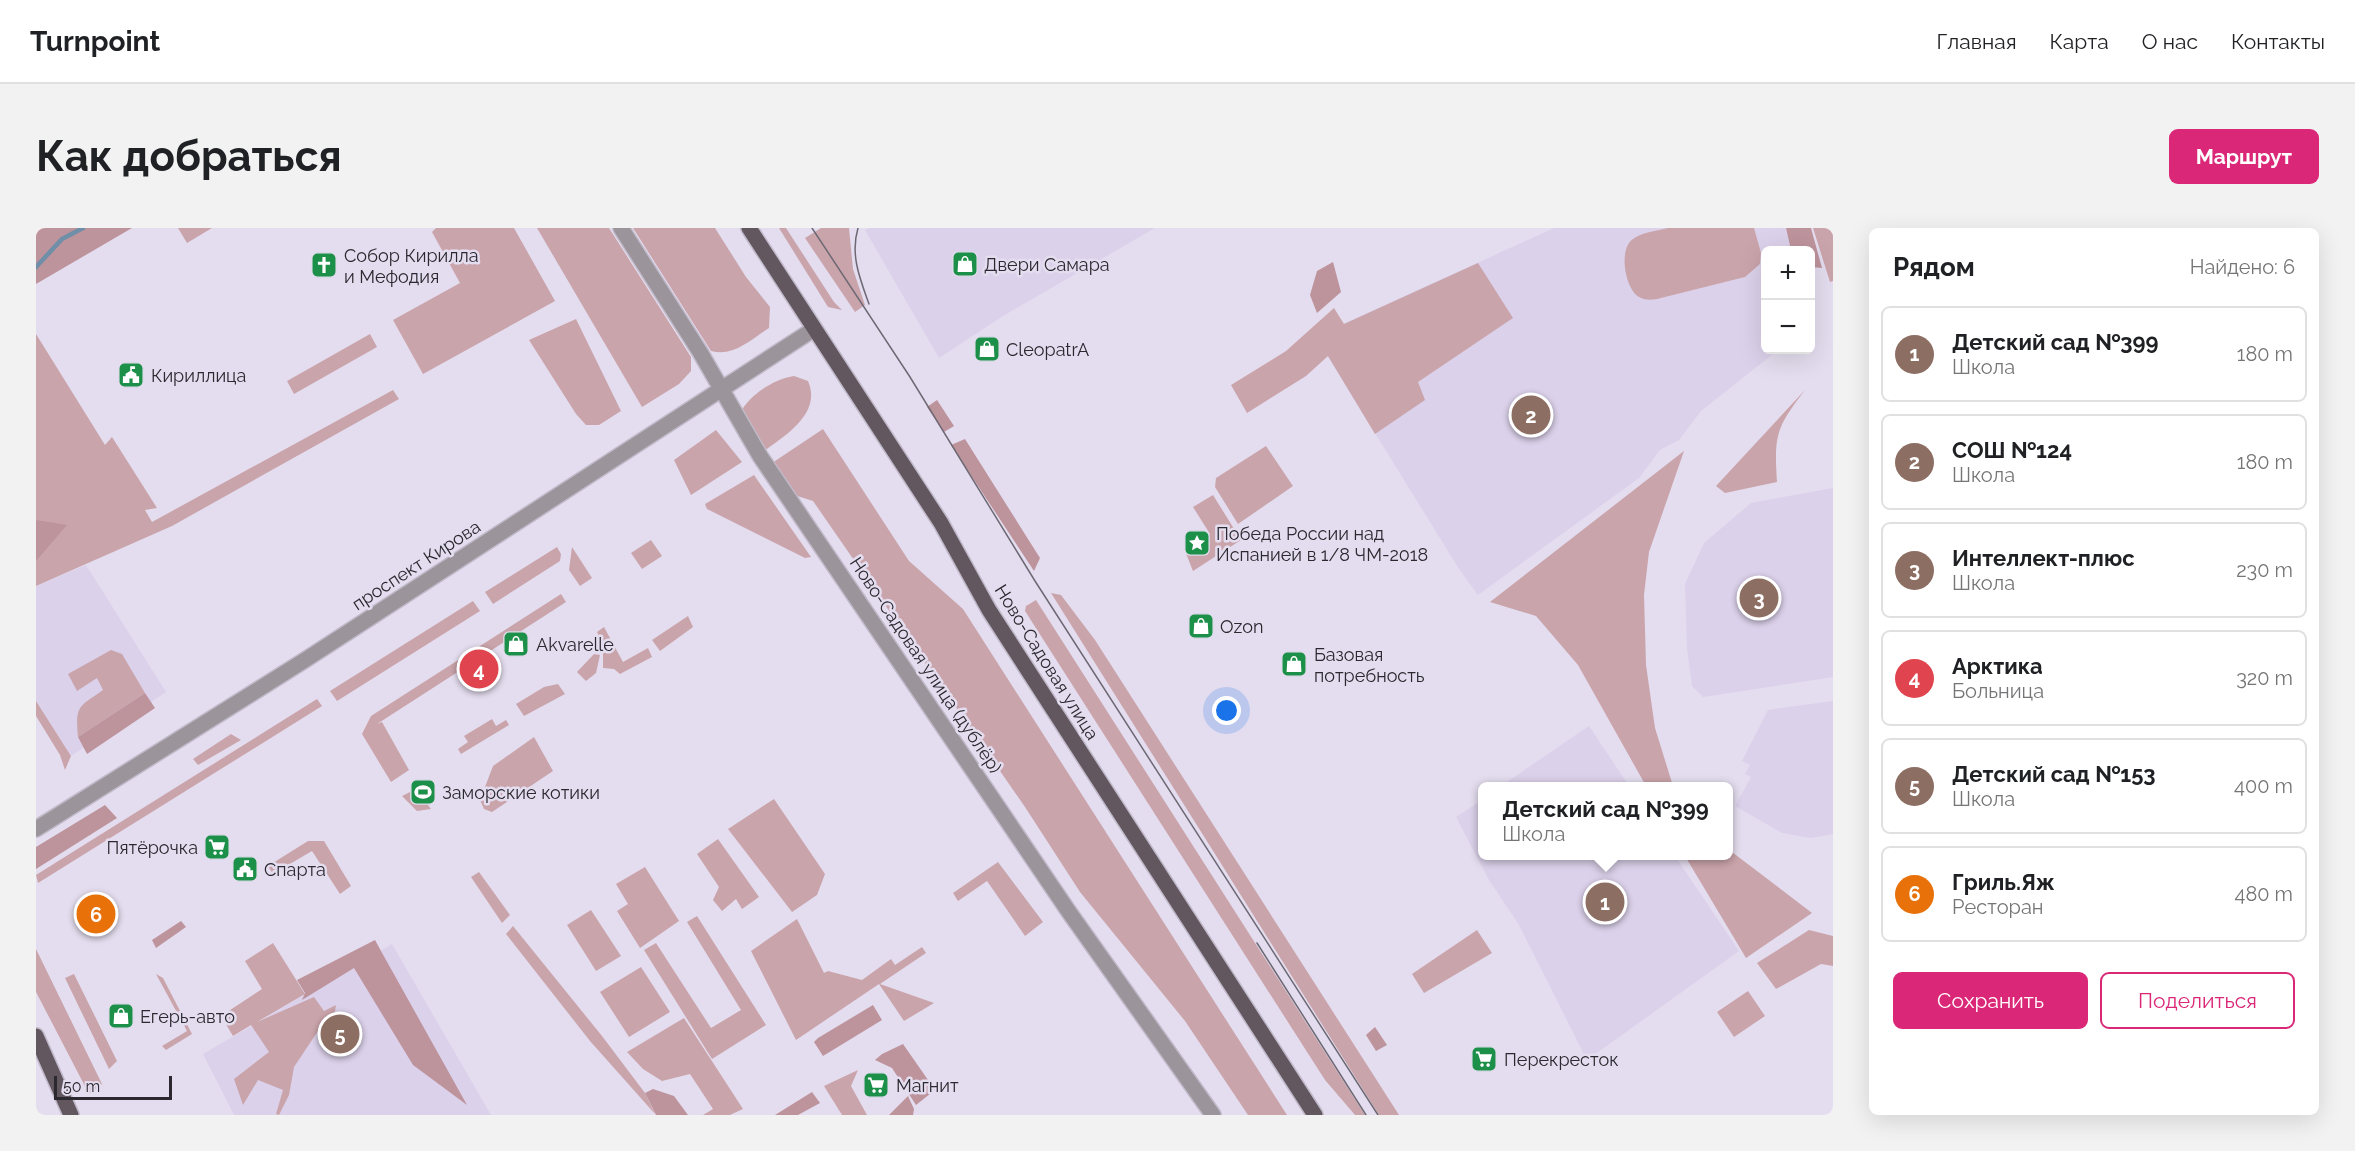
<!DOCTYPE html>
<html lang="ru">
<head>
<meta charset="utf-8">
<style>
  body { margin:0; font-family:Raleway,sans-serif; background:#f2f2f2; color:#202124 }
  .controls { position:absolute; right:18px; top:18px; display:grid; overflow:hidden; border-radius:9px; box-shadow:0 6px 24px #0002 }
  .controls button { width:54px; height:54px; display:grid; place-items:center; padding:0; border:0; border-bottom:2px solid #e0e0e0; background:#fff; color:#202124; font:30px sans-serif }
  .scale { position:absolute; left:18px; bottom:15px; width:118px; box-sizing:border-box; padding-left:6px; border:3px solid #2b282f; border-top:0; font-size:16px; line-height:21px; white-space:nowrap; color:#2b282f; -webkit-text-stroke:4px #e4ddef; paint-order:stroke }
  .you { position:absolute; left:1191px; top:483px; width:21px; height:21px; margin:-15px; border:4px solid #fff; border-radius:50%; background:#1a73e8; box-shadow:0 0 0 9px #1a73e833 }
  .badge { display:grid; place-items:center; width:39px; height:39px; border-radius:50%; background:#db2777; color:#fff; font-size:20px; font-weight:700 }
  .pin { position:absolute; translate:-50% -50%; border:3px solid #fff; box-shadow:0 2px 6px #0006 }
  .popup { position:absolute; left:1442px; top:554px; width:255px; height:78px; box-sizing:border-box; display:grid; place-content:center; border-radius:9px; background:#fff; filter:drop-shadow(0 2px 4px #0005); font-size:20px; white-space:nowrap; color:#757577 }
  .popup b { font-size:22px; color:#202124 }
  .popup::after { content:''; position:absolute; left:50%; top:100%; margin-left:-12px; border:12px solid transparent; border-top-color:#fff }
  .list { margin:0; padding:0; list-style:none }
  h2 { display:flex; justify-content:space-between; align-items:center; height:78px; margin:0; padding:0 24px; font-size:26px }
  h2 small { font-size:20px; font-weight:400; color:#757577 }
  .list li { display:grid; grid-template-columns:39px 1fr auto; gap:18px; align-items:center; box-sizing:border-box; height:96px; margin:0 12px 12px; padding:0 12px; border:2px solid #e0e0e0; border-radius:9px }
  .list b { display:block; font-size:22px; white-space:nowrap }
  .list p { margin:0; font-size:20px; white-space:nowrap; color:#757577 }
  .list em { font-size:20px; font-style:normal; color:#757577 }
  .actions { display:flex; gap:12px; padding:18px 24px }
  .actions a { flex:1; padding:14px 0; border:2px solid #db2777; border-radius:9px; text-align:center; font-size:21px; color:#db2777 }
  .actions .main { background:#db2777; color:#fff }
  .map { position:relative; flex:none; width:1797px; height:887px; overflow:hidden; border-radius:9px }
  header { display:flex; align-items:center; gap:36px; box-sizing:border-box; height:84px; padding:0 30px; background:#fff; border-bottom:2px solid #e0e0e0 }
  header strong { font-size:28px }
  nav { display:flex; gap:33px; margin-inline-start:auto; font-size:21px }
  .intro { display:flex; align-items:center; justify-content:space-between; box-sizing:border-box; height:144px; padding:0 36px }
  h1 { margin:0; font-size:42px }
  .button { padding:15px 27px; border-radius:9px; background:#db2777; color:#fff; font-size:21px; font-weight:700 }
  main { display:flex; gap:36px; padding:0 36px }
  aside { flex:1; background:#fff; border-radius:9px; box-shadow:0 6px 24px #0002 }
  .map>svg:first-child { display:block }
  .built { fill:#dbd1ea }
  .green { fill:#caa4ab }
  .forest { fill:#bd939c }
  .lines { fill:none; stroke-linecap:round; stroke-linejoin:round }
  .stream { stroke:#6f8ea7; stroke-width:4.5 }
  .minor-casing { stroke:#bfb9c9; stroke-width:18 }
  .major-casing { stroke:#bfb9c9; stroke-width:18 }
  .minor { stroke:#9b949a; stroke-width:15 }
  .major { stroke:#62565f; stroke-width:15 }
  .tram { stroke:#6d6974; stroke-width:1.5 }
  .labels { text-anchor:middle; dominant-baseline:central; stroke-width:5; stroke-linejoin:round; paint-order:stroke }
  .poi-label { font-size:18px; fill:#2b282f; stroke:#e4ddef; text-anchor:start }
  .street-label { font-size:18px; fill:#2b282f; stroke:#e4ddef }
</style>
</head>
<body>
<header>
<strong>Turnpoint</strong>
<nav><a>Главная</a><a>Карта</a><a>О нас</a><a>Контакты</a></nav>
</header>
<div class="intro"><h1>Как добраться</h1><a class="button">Маршрут</a></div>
<main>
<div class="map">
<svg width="1797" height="887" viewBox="0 0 1797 887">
  <rect width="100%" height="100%" fill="#e4ddef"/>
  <path class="built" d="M833,0h286l-152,88 -64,42 -74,-128z
    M1518,0h232l5,22h-25v100h12l-77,61 -22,29 -19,10 -21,28 -161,117 -19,-26 -131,-212 15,-33z
    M1797,260v189l-130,20 -11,-11 -5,-38 -2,-64 19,-41 47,-40z
    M50,337l80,127 -95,64 -35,-55v-115z
    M1797,473v133l-22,4 -29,-5 -47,-27 16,-29 -6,-3 5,-9 -8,-4 26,-51z
    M1553,498l40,60h-128z
    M1446,572v56h193l64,95 -152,109 -68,-135 -30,-45 -33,-63z
    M356,716l99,171h-257l-31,-61z"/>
  <path class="green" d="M142,0h34l-25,15z
    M400,0h78l41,73 -132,73 -30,-54 67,-37 -28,-51z
    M501,0h72l82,129v14l-12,13 -37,23z
    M597,0h82l31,49 24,30 -1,21c-19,12 -35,29 -58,23z
    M743,0h7l48,74 8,8 -14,-3z
    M785,0h28l4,41 12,36 -10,7 -50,-74z
    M1632,0h86l7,25 -1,11 -15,13 -84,21c-7,2 -15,3 -22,-1 -14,-8 -21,-48 -6,-58 9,-7 24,-8 35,-11z
    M1777,0h20v53l-3,1z
    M1442,35l35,55 -95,64 7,18 -50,34 -47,-78 -22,20 -59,37 -16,-28 55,-34 48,-43 10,16z
    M540,91l45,92 -22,14h-13l-10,-11 -47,-74z
    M0,106l69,111 7,-8 45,71 -12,2 7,12 241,-132 6,9 -227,127 -136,60z
    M334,106l7,13 -83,47 -7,-13z
    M758,148l14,5c14,32 -22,54 -44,70l-24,-38c9,-18 34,-34 54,-37z
    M1769,162c-29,38 -31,45 -28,92l-52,11 -9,-7z
    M787,201l86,132 54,48 324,506h-39l-63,-94 -105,-129 -55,-85 -212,-306 -19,-6 -22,-32z
    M680,202l26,32 -51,33 -17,-35z
    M1230,218l27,40 -55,38 -23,-37 1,-9z
    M1648,223l-35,101 -5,43 2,70 9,63 18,58h-27l-68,-121 -42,-49 -46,-14z
    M718,247l57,82 -6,1 -98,-49 -2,-5z
    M1177,267l28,45 -48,31 -8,-20 25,-17 -17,-27z
    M615,312l11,16 -20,13 -11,-16z
    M521,319l4,7 -1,7 -67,43 -8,-12z
    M536,319l20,31 -12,8 -11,-16z
    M1015,365l10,2 34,45 304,475h-20z
    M525,366l5,8 -189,122 5,-2 27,48 -18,12 -29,-48 9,-18z
    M1000,372l329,515h-10l-30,-35 -300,-469 1,-5z
    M437,373l7,10 -143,90 -7,-10z
    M652,388l5,11 -33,24 -8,-11z
    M568,399l19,35 25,-14 4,9 -32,17 -6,-5 -11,-1v-23l-6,-13z
    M75,422l11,4 23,39 -67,44c-3,-32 1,-30 25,-47l-6,-12 -20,13 -9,-17z
    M558,426l6,1 -4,18 -10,8 -9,-9z
    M522,456l7,10 -41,22 -8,-12 28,-17z
    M281,471l5,7 -284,177 -2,-8z
    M0,473l35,55 -6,14 -5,-15 -24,-39z
    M456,491l4,7 10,-6 3,5 -48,29 -3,-5 10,-7 -4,-6z
    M195,506l10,6 -43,25 -5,-6z
    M498,509l19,34 -61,41 -8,-3 -4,-9 13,-34z
    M380,561l15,20 -14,2 -15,-15z
    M738,571l51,75 -8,21 -25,17 -64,-83z
    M682,611l41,58 -17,12 -6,-10 -14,12 -9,-11 6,-13 -22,-33z
    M272,613h16l27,45 -11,8 -28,-43 -39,23 -5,-8z
    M1692,621l84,64 -66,45 -61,-102h43z
    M962,634l45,60 -18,14 -38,-55 -29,20 -5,-8z
    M609,639l34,54 -39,27 -23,-37 11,-7 -12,-20z
    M443,644l31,43 -8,8 -31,-46z
    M555,682l30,46 -25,15 -29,-46z
    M661,688l69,109 -54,34 -68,-109 12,-7 55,85 30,-18 -54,-88z
    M761,691l27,54 4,-2 34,9 29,-21 4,6 27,-18 4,6 -46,31 54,19 -30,18 -25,-37 -83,56 -45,-89z
    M477,698l89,110 43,57 10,21 -65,-73 -84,-107z
    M1441,702l15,23 -68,40 -12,-19z
    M1773,702l24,6v30l-12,-2 -45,25 -19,-26z
    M237,715l32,51 -48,28 57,-25 10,14 12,-6 -2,13 -12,7 -28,42 -5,28 -10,20 -3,-1 7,-24 -25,-10 -15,25 -9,-26 35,-27 -18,-27 -18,11 -12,-20 41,-27 -17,-28z
    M0,721l66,135 -13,10 -53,-102z
    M605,739l29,45 -41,25 -29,-45z
    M38,746l43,87 -8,8 -44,-91z
    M120,746l7,4 29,56 -26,16 -4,-4 25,-15z
    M1712,763l17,25 -31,21 -17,-25z
    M648,790l59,91 -13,6h-27l10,-6 -23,-35 -28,7 -19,-12 -16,-17z
    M822,842l-7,16 16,29h-25l-18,-29z"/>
  <path class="forest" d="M0,0h96l-96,56z
    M1750,0h25l11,40 -11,-1 -1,-17h-19z
    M1297,34l8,30 -24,21 -7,-18 7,-24z
    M901,172l17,26 -10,6 -17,-25z
    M929,211l75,119 -6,13 -83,-126z
    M0,292l31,5 -31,36z
    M109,465l10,15 -68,46 -9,-17z
    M69,577l12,13 -81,51v-22z
    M145,693l5,6 -30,21 -4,-8z
    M339,712l6,11 86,154 -54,-40 -59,-97 -52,32 3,-7 -8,-13z
    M837,777l9,15 -59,36 -9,-14 4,-4z
    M1339,799l12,18 -11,6 -10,-16z
    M867,816l32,46 -19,15 -24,-37 -17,-8 7,-6z
    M617,861l21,7 14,19h-32l-11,-22z
    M776,864l8,11 -22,12h-23z
    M872,868l6,13 -1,6h-24z"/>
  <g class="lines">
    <path class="stream" d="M0,39l26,-28 21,-11"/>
    <g class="minor-casing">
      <path id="minor" d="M585,0l79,124 60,104 309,456 144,203
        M0,601l269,-169 509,-331"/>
    </g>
    <g class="major-casing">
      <path id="major" d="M713,0l192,295 48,87 326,505
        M0,808l35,79"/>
    </g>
    <use href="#minor" class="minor"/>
    <use href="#major" class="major"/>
    <path class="tram" d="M776,0l98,149 125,204 343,534
      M822,0c-8,27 2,51 11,76
      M1221,715l109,172"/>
  </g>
  <defs>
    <g id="shop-square" transform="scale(1.35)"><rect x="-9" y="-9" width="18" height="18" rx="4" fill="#1c8f49" stroke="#e4ddef"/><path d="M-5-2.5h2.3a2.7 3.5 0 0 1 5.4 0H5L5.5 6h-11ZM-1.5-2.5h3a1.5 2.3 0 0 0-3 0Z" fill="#fff"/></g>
    <g id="church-square" transform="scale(1.35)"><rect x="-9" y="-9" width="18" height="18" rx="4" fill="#1c8f49" stroke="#e4ddef"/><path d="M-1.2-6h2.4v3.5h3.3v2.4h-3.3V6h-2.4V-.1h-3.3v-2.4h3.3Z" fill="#fff"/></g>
    <g id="civic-square" transform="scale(1.35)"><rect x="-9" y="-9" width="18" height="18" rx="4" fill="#1c8f49" stroke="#e4ddef"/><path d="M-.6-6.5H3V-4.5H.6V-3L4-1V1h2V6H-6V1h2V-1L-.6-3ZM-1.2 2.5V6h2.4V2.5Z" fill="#fff"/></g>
    <g id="sight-square" transform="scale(1.35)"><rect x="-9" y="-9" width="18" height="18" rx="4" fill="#1c8f49" stroke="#e4ddef"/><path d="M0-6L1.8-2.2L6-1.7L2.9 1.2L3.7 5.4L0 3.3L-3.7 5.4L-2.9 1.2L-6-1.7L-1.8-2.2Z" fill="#fff"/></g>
    <g id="stadium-square" transform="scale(1.35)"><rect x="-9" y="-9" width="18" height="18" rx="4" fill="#1c8f49" stroke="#e4ddef"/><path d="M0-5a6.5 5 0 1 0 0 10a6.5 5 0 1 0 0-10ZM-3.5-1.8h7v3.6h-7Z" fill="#fff"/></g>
    <g id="supermarket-square" transform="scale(1.35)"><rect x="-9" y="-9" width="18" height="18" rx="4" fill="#1c8f49" stroke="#e4ddef"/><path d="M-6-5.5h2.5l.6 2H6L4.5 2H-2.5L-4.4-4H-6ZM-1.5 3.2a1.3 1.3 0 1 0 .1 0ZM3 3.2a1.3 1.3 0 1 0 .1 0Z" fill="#fff"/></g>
  </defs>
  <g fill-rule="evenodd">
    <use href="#shop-square" x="929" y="36"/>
    <use href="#church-square" x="288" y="37"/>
    <use href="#shop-square" x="951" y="121"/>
    <use href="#civic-square" x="95" y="147"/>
    <use href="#sight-square" x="1161" y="315"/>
    <use href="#shop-square" x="1165" y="398"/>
    <use href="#shop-square" x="480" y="416"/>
    <use href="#shop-square" x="1258" y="436"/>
    <use href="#stadium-square" x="387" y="564"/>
    <use href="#supermarket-square" x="181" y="619"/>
    <use href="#civic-square" x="209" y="641"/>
    <use href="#shop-square" x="85" y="788"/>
    <use href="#supermarket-square" x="1448" y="831"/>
    <use href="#supermarket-square" x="840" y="857"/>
  </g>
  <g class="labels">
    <g class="poi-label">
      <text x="308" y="27">Собор Кирилла<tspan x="308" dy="21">и Мефодия</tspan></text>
      <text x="948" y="36">Двери Самара</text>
      <text x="970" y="121">CleopatrA</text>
      <text x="115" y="147">Кириллица</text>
      <text x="1180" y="305">Победа России над<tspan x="1180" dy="21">Испанией в 1/8 ЧМ-2018</tspan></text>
      <text x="1184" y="398">Ozon</text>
      <text x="500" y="416">Akvarelle</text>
      <text x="1278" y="426">Базовая<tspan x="1278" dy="21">потребность</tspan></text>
      <text x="406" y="564">Заморские котики</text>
      <text x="162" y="619" text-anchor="end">Пятёрочка</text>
      <text x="228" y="641">Спарта</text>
      <text x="104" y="788">Егерь-авто</text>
      <text x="1468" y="831">Перекресток</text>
      <text x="860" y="857">Магнит</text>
    </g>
    <g class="street-label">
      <text transform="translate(380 337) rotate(-33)">проспект Кирова</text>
      <text transform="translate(1011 434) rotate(58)">Ново-Садовая улица</text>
      <text transform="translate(890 437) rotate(56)">Ново-Садовая улица (дублёр)</text>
    </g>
  </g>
</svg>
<div class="controls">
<button>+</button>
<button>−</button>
</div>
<div class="scale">50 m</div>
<div class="you"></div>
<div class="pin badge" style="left:1569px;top:674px;background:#8d6e63">1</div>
<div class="popup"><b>Детский сад №399</b>Школа</div>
<div class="pin badge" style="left:1495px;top:187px;background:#8d6e63">2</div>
<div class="pin badge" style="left:1723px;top:370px;background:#8d6e63">3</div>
<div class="pin badge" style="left:443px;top:441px;background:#e0444e">4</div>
<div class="pin badge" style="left:304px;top:806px;background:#8d6e63">5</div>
<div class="pin badge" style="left:60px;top:686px;background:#e8710a">6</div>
</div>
<aside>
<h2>Рядом<small>Найдено: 6</small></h2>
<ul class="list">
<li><span class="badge" style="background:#8d6e63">1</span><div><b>Детский сад №399</b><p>Школа</p></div><em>180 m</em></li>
<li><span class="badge" style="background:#8d6e63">2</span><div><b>СОШ №124</b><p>Школа</p></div><em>180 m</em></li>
<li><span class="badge" style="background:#8d6e63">3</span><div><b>Интеллект-плюс</b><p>Школа</p></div><em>230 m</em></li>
<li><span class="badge" style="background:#e0444e">4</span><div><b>Арктика</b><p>Больница</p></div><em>320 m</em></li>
<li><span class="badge" style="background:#8d6e63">5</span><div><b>Детский сад №153</b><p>Школа</p></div><em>400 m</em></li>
<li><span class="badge" style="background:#e8710a">6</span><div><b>Гриль.Яж</b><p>Ресторан</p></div><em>480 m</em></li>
</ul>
<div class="actions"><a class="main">Сохранить</a><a>Поделиться</a></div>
</aside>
</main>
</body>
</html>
